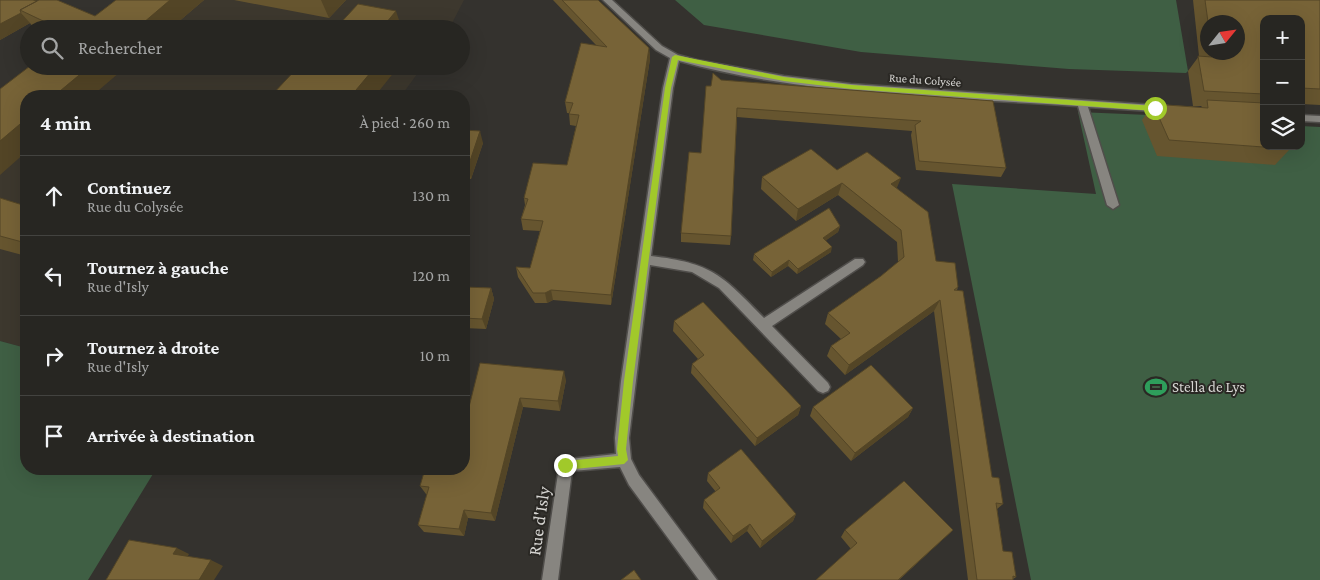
<!DOCTYPE html>
<html lang="fr">
<head>
<meta charset="utf-8">
<style>
  body { margin:0; font-family:"Crimson Pro",serif; background:#33322f; color:#f1f3f6 }
  .controls { position:absolute; right:15px; top:15px; display:grid; overflow:hidden; border-radius:10px; box-shadow:0 5px 20px #0002 }
  .controls button { width:45px; height:45px; display:grid; place-items:center; padding:0; border:0; border-bottom:1px solid #434340; background:#272622; color:#f1f3f6; font:25px sans-serif }
  .compass { position:absolute; left:1200px; top:15px; width:45px; height:45px; border-radius:50%; background:#272622; box-shadow:0 5px 20px #0002; rotate:60deg }
  .stop { position:absolute; width:15px; height:15px; margin:-11px; border:4px solid #a1c92a; border-radius:50%; background:#fff }
  .stop.end { background:#a1c92a; border-color:#fff; box-shadow:0 1px 5px #0008 }
  .list { margin:0; padding:0; list-style:none }
  h2 { display:flex; justify-content:space-between; align-items:center; height:65px; margin:0; padding:0 20px; font-size:21px }
  h2 small { font-size:16px; font-weight:400; color:#a4a5a5 }
  .list li { display:grid; grid-template-columns:32px 1fr auto; gap:15px; align-items:center; box-sizing:border-box; height:80px; padding:0 20px; border-top:1px solid #434340 }
  .list b { display:block; font-size:19px; white-space:nowrap }
  .list p { margin:0; font-size:16px; white-space:nowrap; color:#a4a5a5 }
  .list em { font-size:16px; font-style:normal; color:#a4a5a5 }
  .icon { flex:none; width:28px; height:28px; fill:none; stroke:currentColor; stroke-width:2; stroke-linecap:round; stroke-linejoin:round }
  .map { position:relative; flex:none; width:1320px; height:580px; overflow:hidden }
  .search { position:absolute; background:#272622; box-shadow:0 5px 20px #0002; left:20px; top:20px; width:450px; height:55px; display:flex; align-items:center; gap:12px; box-sizing:border-box; padding:0 18px; border-radius:28px; color:#a4a5a5; font-size:19px }
  .panel { position:absolute; background:#272622; box-shadow:0 5px 20px #0002; left:20px; top:90px; width:450px; height:385px; border-radius:20px }
  .map>svg:first-child { display:block }
  .built { fill:#3d382e }
  .green { fill:#3f5f44 }
  .lines { fill:none; stroke-linecap:round; stroke-linejoin:round }
  .minor-casing { stroke:#504e4b; stroke-width:3 }
  .minor { fill:#878580; fill-rule:evenodd }
  .wall { fill:#66552f; fill-rule:evenodd }
  .shaded-wall { fill:#534526 }
  .building { fill:#776337; stroke:#534526 }
  .route { fill:#a1c92a }
  .labels { text-anchor:middle; dominant-baseline:central; stroke-width:4; stroke-linejoin:round; paint-order:stroke }
  .far-street-label { font-size:12px; fill:#d6d5d2; stroke:#2a2824 }
  .poi-label { font-size:15px; fill:#d6d5d2; stroke:#2a2824; text-anchor:start }
  .near-street-label { font-size:18px; fill:#d6d5d2; stroke:#2a2824 }
</style>
</head>
<body>
<div class="map">
<svg width="1320" height="580" viewBox="0 0 1320 580">
  <rect width="100%" height="100%" fill="#34322e"/>
  <path class="built" d="M128,0h336l-15,29h-358z
    M43,66h380l-22,30h-375v252l-26,-7v-242z"/>
  <path class="green" d="M675,0h501l12,71 -2,2 -117,-4 -208,-17 -157,-27z
    M1078,112l118,5 68,29h37v-20l19,1v453h-289l-79,-396 144,10z
    M0,341l26,7v121h130l-68,111h-88z"/>
  <g class="lines">
    <g class="minor-casing">
      <path id="minor" d="M603,0h9l50,46 16,9 19,5 87,16 67,8 317,22 5,3 -5,3 -80,-5 31,98 -6,4 -6,-4 -29,-99c-131,-9 -273,-10 -399,-45l-6,27 -22,168c61,7 71,19 113,62l91,-59h8l2,3 -2,3 -91,61 56,57 2,4 -2,4 -5,2 -5,-2 -99,-103 -27,-16 -42,-7 -21,173 2,21 8,16 78,105h-18l-70,-95 -9,-18 -48,4 -14,109h-16l18,-120 56,-6 -1,-16 6,-57 42,-293 7,-30 -14,-8z
        M1301,115l19,1v6l-19,-1z"/>
    </g>
    <use href="#minor" class="minor"/>
  </g>
  <path class="wall" d="M0,0l37,1 58,15 21,-16h88l-34,29h-136l-4,-6 -30,17z
    M234,0h112l-17,18z
    M553,0h45l51,48 1,11 -39,246 -58,-5 -6,3h-12l-17,-26 -2,-10 14,1 10,-37 -17,-1 -2,-11 4,-14 -1,-7 43,-33 9,-39 -6,-1 -1,-12h-2l-2,-11 31,-57z
    M1193,0h127v105l-19,-1v-85h-37v127l26,3 -15,16 -118,-9 -15,-36 11,-16 48,3 1,-1h-9l-5,-35 11,-15zM1208,22l30,30h-30z
    M721,80l272,21 13,67 -5,9 -85,-7 -5,-35 1,-4 -175,-14 -6,119 -1,9 -49,-3v-9l20,-80 10,-67z
    M464,130l19,13 -12,36 -7,-1z
    M837,170l60,18 39,73 22,26 -1,3 35,187 11,27 -6,5 6,42 13,26 -3,2v1h-45l-34,-269 -89,64 -18,-19 4,-10 10,-7 -16,-15 3,-11 53,-37 17,-14 -1,-20 -59,-47 -42,26 -35,-32 1,-12z
    M0,198l26,8v50l-26,-7z
    M840,226l-2,6 -12,8 5,12 -34,22 -9,-8 -17,11 -18,-17 1,-6z
    M464,287l27,1 3,11 -8,30 -22,-1z
    M674,321l127,85 -3,9 -43,31 -64,-73 1,-9 6,-5 -25,-28z
    M480,363l86,17 -6,31 -37,-4 -28,114 -27,-3 -4,18 -40,-4 -6,-7 9,-31h-1l-6,-8 44,-17z
    M813,407l100,1 -5,9 -57,44 -41,-45z
    M708,473l88,41 -3,7 -33,27 -13,-17 -16,12 -28,-35 1,-8 12,-8 -9,-11z
    M845,530h108l-54,50h-83l35,-31 -10,-12z"/>
  <path class="shaded-wall" d="M170,0h34l-34,29h-34z
    M321,0h25l-17,18z
    M396,11l6,18h-21z
    M21,13l9,10 -30,17v-16z
    M649,48l1,11 -39,246v-10z
    M90,66h37l-35,30h-38z
    M376,66h23l-24,30h-24z
    M26,119v33l-26,23v-34z
    M480,131l3,12 -12,36 -3,-12z
    M901,178l-5,12 -5,-6z
    M842,183l-4,12 -42,26 2,-12z
    M840,226l-2,6 -17,12 2,-6z
    M832,247l-1,5 -34,22 1,-5z
    M789,260l-1,6 -17,11 1,-5z
    M491,288l3,11 -8,30 -4,-10z
    M551,290l2,10 -6,3 -2,-10z
    M940,300l-6,11 -89,64 4,-10z
    M564,371l2,9 -6,31 -2,-10z
    M520,398l3,9 -28,114 -4,-8z
    M801,406l-3,9 -43,31 2,-8z
    M913,408l-5,9 -57,44 4,-8z
    M464,510l4,8 -4,18 -5,-7z
    M796,514l-3,7 -33,27 2,-7z
    M750,524l-3,7 -16,12 2,-7z
    M177,548l12,6 -3,6 -13,-6z
    M211,560l12,6 -9,14h-15z"/>
  <path class="building" d="M0,0h33l4,1 -17,9 1,3 -21,11z
    M39,0h18l38,16 21,-16h54l-34,29h-76l-40,-19z
    M562,0h36l51,48 -38,247 -60,-5 -6,3h-12l-17,-26 14,1 13,-47 -22,-2 7,-20 -4,-1 9,-35 34,2 12,-50 -10,-1 4,-11 -8,-1 16,-59 26,4z
    M1205,0h115v89l-19,-1v-69h-37v75l-60,-3 -6,-35 14,1 -1,-5h27v-30h-30z
    M358,4l38,7 -15,18h-46z
    M30,66h60l-36,30h-28v23l-26,22v-52z
    M299,66h77l-25,30h-80z
    M713,73l8,7 272,21 13,67 -87,-7 -4,-36 6,-4 -184,-13 -6,128 -50,-3 8,-81 12,1 5,-67h5z
    M1207,100l57,3v43h24l2,3 -121,-9 -16,-36 55,4z
    M464,130l16,1 -12,36h-4z
    M811,149l26,21 30,-18 34,26 -10,6 37,28 8,49 19,2 3,24 -4,3 9,1 29,186 7,1 4,26 -7,-1 7,48 9,1 4,25 -3,-1v4h-36l-37,-280 -91,65 -18,-19 19,-13 -22,-20 53,-37 23,-19 -3,-27 -59,-47 -44,26 -36,-32z
    M0,198l26,8v37l-26,-7z
    M829,208l11,18 -17,12 9,9 -34,22 -9,-9 -17,12 -18,-18z
    M464,287l27,1 -9,31 -18,-1z
    M703,302l98,104 -44,32 -65,-74 12,-9 -30,-34z
    M480,363l84,8 -6,30 -38,-3 -29,115 -27,-3 -5,19 -41,-4 11,-38 -9,-1 5,-17h39v-42z
    M871,365l42,43 -58,45 -42,-46z
    M741,449l55,65 -34,27 -12,-17 -17,12 -29,-36 16,-12 -12,-15z
    M904,481l49,49 -55,50h-82l41,-37 -12,-13z
    M129,540l48,8 -4,6 38,6 -12,20h-93z
    M634,570l7,10h-20z"/>
  <path class="route" d="M675,55l109,22 68,8 303,21 3,2 -3,3 -303,-22 -68,-8 -106,-21 -7,28 -38,293 -7,68 2,11 -4,4 -59,6 -5,-5 5,-4 53,-5 -1,-7 7,-68 41,-293 7,-31z"/>
  <defs>
    <g id="stadium-bare" transform="scale(1.725)"><path d="M0-5a6.5 5 0 1 0 0 10a6.5 5 0 1 0 0-10ZM-3.5-1.8h7v3.6h-7Z" fill="#2e9e5b" stroke="#2a2824" stroke-width="2.5" paint-order="stroke"/></g>
  </defs>
  <g fill-rule="evenodd">
    <use href="#stadium-bare" x="1156" y="387"/>
  </g>
  <g class="labels">
    <g class="far-street-label">
      <text transform="translate(925 80) rotate(4)">Rue du Colysée</text>
    </g>
    <g class="poi-label">
      <text x="1172" y="387">Stella de Lys</text>
    </g>
    <g class="near-street-label">
      <text transform="translate(539 521) rotate(-82)">Rue d'Isly</text>
    </g>
  </g>
</svg>
<div class="controls">
<button>+</button>
<button>−</button>
<button><svg class="icon" aria-label="layers" viewBox="0 0 24 24"><path d="M12 4l9 5-9 5-9-5zM3 14l9 5 9-5"/></svg></button>
</div>
<svg class="compass" viewBox="-18 -18 36 36"><path d="M0-13l5 13h-10z" fill="#e53935"/><path d="M0 13l5-13h-10z" fill="#a4a5a5"/></svg>
<div class="stop" style="left:1155px;top:108px"></div>
<div class="stop end" style="left:565px;top:465px"></div>
<div class="search"><svg class="icon" aria-label="search" viewBox="0 0 24 24"><circle cx="10" cy="10" r="6"/><path d="M15 15l6 6"/></svg>Rechercher</div>
<section class="panel">
<h2>4 min<small>À pied · 260 m</small></h2>
<ul class="list">
<li><svg class="icon" aria-label="ahead" viewBox="0 0 24 24"><path d="M12 20V5M6 11l6-6 6 6"/></svg><div><b>Continuez</b><p>Rue du Colysée</p></div><em>130 m</em></li>
<li><svg class="icon" aria-label="left" viewBox="0 0 24 24"><path d="M17 20v-9H6M10 6l-5 5 5 5"/></svg><div><b>Tournez à gauche</b><p>Rue d'Isly</p></div><em>120 m</em></li>
<li><svg class="icon" aria-label="right" viewBox="0 0 24 24"><path d="M7 20v-9h11M14 6l5 5-5 5"/></svg><div><b>Tournez à droite</b><p>Rue d'Isly</p></div><em>10 m</em></li>
<li><svg class="icon" aria-label="arrive" viewBox="0 0 24 24"><path d="M6 21V4h12l-3 4 3 4H6"/></svg><div><b>Arrivée à destination</b></div></li>
</ul>
</section>
</div>
</body>
</html>
